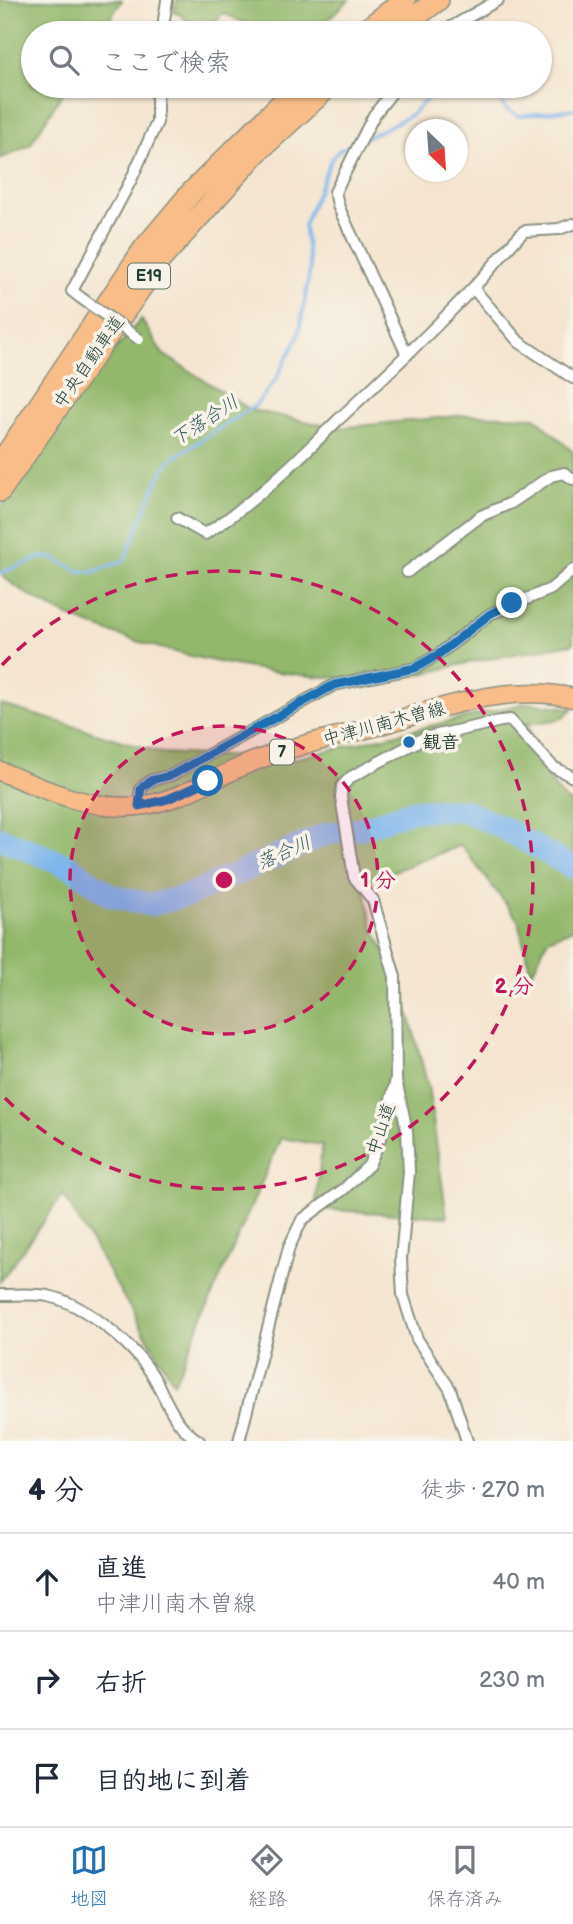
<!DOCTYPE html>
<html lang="ja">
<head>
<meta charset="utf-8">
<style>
  body { margin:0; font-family:"Balsamiq Sans","Klee One",sans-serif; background:#f6f6f7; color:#1f2937 }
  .compass { position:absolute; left:405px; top:119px; width:63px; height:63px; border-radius:50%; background:#fff; box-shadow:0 2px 5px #0004; rotate:155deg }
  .stop { position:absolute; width:21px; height:21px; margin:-16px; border:5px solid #1f6fb2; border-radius:50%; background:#fff }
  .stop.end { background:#1f6fb2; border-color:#fff; box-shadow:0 2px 7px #0008 }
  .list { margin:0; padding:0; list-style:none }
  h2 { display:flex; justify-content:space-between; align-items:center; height:91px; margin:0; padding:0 28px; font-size:30px }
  h2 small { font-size:23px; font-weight:400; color:#747a83 }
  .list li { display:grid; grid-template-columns:46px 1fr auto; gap:21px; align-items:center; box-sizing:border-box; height:98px; padding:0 28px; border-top:2px solid #e0e1e3 }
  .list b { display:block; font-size:26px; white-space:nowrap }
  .list p { margin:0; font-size:23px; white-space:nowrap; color:#747a83 }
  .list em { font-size:23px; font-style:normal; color:#747a83 }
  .icon { flex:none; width:38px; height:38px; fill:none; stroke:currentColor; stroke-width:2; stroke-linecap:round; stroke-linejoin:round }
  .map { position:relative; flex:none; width:573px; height:1441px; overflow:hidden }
  .search { position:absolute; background:#fff; box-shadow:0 2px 5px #0004; left:21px; right:21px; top:21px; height:77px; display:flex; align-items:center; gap:18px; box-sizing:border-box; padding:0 24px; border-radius:38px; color:#747a83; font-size:26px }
  .sheet { height:385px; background:#fff }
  nav { display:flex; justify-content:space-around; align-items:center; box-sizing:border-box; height:98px; border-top:2px solid #e0e1e3; background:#fff; font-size:19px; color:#747a83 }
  nav a { display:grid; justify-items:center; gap:4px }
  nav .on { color:#1f6fb2 }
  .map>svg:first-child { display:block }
  .forest { fill:#93b86c; stroke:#597a50; stroke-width:2 }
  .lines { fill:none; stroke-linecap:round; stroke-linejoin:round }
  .stream { stroke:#7bb5ec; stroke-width:3.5 }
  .river { stroke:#7bb5ec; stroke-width:23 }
  .street-casing { stroke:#8a9182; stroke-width:14 }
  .primary-casing { stroke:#8a9182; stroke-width:21 }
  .highway-casing { stroke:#8a9182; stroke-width:24 }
  .street { stroke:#fff; stroke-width:10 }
  .primary { stroke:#f8bd88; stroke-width:18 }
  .highway { stroke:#f8bd88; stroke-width:21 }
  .street-bridge-casing { stroke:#8a9182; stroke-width:14; stroke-linecap:butt }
  .street-bridge { stroke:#fff; stroke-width:10 }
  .route { stroke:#1f6fb2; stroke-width:9 }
  .ring { fill:none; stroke:#c2185b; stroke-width:3.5; stroke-dasharray:12 9 }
  .poi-dot { fill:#1f6fb2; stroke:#f7f3e8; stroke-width:2.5 }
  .labels { text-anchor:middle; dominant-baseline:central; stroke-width:7; stroke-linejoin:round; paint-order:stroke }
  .shield { fill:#f7f3e8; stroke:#60746a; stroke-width:2 }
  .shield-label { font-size:16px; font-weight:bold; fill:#1f3d34 }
  .street-label { font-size:18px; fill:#1f3d34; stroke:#f7f3e8 }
  .poi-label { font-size:18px; font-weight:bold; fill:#1f3d34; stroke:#f7f3e8; text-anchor:start }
  .water-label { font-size:19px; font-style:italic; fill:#365b62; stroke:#f7f3e8 }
  .centre { fill:#c2185b; stroke:#f7f3e8; stroke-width:3.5 }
  .ring-label { font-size:21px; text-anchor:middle; font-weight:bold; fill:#c2185b; stroke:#f7f3e8; stroke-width:7; stroke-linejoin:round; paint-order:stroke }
</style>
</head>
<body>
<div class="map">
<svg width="573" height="1441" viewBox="0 0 573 1441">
  <rect width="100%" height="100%" fill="#f7f3e8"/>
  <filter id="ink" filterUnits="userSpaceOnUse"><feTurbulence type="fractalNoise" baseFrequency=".0143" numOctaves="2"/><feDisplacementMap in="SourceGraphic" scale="14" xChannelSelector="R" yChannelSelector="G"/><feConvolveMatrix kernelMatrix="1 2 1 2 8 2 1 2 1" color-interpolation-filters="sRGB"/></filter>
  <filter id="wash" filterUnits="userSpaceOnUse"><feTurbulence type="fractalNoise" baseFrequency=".00686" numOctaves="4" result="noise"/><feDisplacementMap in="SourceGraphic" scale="28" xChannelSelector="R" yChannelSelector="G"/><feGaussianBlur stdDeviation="1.57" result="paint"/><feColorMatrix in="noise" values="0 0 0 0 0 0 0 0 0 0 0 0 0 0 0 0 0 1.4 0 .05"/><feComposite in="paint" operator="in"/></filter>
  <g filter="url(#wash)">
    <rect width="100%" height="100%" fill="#f5e5d0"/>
    <path class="forest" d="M0,0h122l-21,33h-68v53h34l-37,59 -30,14z
      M177,0h172l-35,33h-47l-44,-20 -17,20 -32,-22z
      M141,319l22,35 88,56 87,18 129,-13 68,2 38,35v192c-37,6 -73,12 -110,20 -22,5 -46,13 -68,14 -107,7 -313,-33 -395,-104v-64l62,-97z
      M526,703l47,5 -12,11 -34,5c11,28 19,64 46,81v124l-25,10 -17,35 -13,-54 -57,-75 -98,38 10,45 27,53 28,105 19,131 -132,-8 7,-64 -41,-7 -107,245 -111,-189 -63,88v-578l162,49 131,6z"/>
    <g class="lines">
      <path class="stream" d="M488,86l19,24 11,6 55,-7
        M366,138l45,-23 25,-25 18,-4
        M0,573l42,-16 13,2 23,12 15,1 31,-11 34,-82 11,-18 87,-56 19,-24 23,-44 3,-14 9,-54 -6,-44 27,-65 8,-10 17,-7"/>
      <path class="river" d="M0,838l71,29 39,28 41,10 38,-10 137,-61 36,-6 52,-18h49l38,17 72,41"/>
    </g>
  </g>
  <g filter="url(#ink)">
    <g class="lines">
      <g class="street-casing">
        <path id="street" d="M162,33l5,-33
          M441,33l57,-33
          M397,86l-23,29 -39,77 4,16 68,147
          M473,288l46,54 54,36
          M81,298l-9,-7 59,-111 26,-58v-36
          M177,518l28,16c50,-31 91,-73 133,-114 45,-42 91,-85 133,-130 19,-19 34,-40 53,-59l35,-2 14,-5
          M407,572l74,-56 30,-13 40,-27 13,-3 9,6
          M139,806l2,-18 11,-8 20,-5 162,-90 81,-17 24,-14 51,-40 61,-25 22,-19
          M396,1080l11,51 2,41 -8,87 2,36 14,44 33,50 17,52
          M0,1295c15,0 33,-2 48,1 38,8 90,52 108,85 12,23 20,46 43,60
          M239,1441l50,-194 13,-27 42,-31 25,-24 13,-31 14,-54 -1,-103 -22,-77 -19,-23 -13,-80 1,-11 9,-9 73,-39 77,-17 9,-1 43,47 20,10"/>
      </g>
      <g class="primary-casing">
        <path id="primary" d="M0,771c43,18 90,40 138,35 40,-4 77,-29 114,-44 38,-15 78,-24 118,-34 65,-18 135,-46 203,-30"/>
      </g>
      <g class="highway-casing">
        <path id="highway" d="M362,33l43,-33
          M393,33l45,-33
          M0,464l144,-215 47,-56 108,-107
          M0,491l160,-231 97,-108 72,-66"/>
      </g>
      <use href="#street" class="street"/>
      <use href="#primary" class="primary"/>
      <use href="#highway" class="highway"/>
      <g class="street-bridge-casing">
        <path id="street-bridge" d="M81,298l58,41"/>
      </g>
      <use href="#street-bridge" class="street-bridge"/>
    </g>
  </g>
  <g class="lines" filter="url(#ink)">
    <path class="route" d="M208,781l-40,18 -29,7 2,-18 11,-8 20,-5 162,-90 81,-17 24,-14 51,-40 22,-11"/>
  </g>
  <circle cx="224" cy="880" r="154" fill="#c2185b" fill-opacity=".12"/>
  <g class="ring">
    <circle cx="224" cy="880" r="154"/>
    <path d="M2 665A309 309 0 1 1 2 1095"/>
  </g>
  <circle class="poi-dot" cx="409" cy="742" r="7"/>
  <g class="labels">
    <g class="shield">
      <rect x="128" y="263.5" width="42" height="25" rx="5"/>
      <rect x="270" y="739.5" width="24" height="25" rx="5"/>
    </g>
    <g class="shield-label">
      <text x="149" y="276">E19</text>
      <text x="282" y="752">7</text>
    </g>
    <g class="street-label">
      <text transform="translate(89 362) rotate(-55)">中央自動車道</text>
      <text transform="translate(384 724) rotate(-15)">中津川南木曽線</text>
      <text transform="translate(381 1129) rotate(-71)">中山道</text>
    </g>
    <g class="poi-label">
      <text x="423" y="742">観音</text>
    </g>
    <g class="water-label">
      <text transform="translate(205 421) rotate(-33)">下落合川</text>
      <text transform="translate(284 853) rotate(-24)">落合川</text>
    </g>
  </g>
  <circle cx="224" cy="880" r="10" class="centre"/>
  <g class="ring-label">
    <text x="378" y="887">1 分</text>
    <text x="514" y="993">2 分</text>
  </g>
</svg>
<svg class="compass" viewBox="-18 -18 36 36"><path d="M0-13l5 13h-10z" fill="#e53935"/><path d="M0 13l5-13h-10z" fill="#747a83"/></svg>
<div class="stop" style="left:208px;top:781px"></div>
<div class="stop end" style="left:512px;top:603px"></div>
<div class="search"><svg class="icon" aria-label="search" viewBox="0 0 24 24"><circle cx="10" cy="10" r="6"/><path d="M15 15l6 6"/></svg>ここで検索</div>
</div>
<section class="sheet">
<h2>4 分<small>徒歩 · 270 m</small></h2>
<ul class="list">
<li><svg class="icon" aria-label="ahead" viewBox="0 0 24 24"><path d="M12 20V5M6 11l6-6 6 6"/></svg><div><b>直進</b><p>中津川南木曽線</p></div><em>40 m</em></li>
<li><svg class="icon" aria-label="right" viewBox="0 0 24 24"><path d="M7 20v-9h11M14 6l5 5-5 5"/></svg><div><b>右折</b></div><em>230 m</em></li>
<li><svg class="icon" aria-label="arrive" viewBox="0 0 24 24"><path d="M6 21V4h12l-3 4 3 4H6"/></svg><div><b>目的地に到着</b></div></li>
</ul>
</section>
<nav>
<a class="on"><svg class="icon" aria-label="map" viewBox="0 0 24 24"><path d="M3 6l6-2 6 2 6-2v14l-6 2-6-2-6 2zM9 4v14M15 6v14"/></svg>地図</a>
<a><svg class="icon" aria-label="directions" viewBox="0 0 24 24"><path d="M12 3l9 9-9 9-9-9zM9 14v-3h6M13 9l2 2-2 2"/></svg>経路</a>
<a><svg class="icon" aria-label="saved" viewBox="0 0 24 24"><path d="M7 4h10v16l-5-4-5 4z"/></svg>保存済み</a>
</nav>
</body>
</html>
